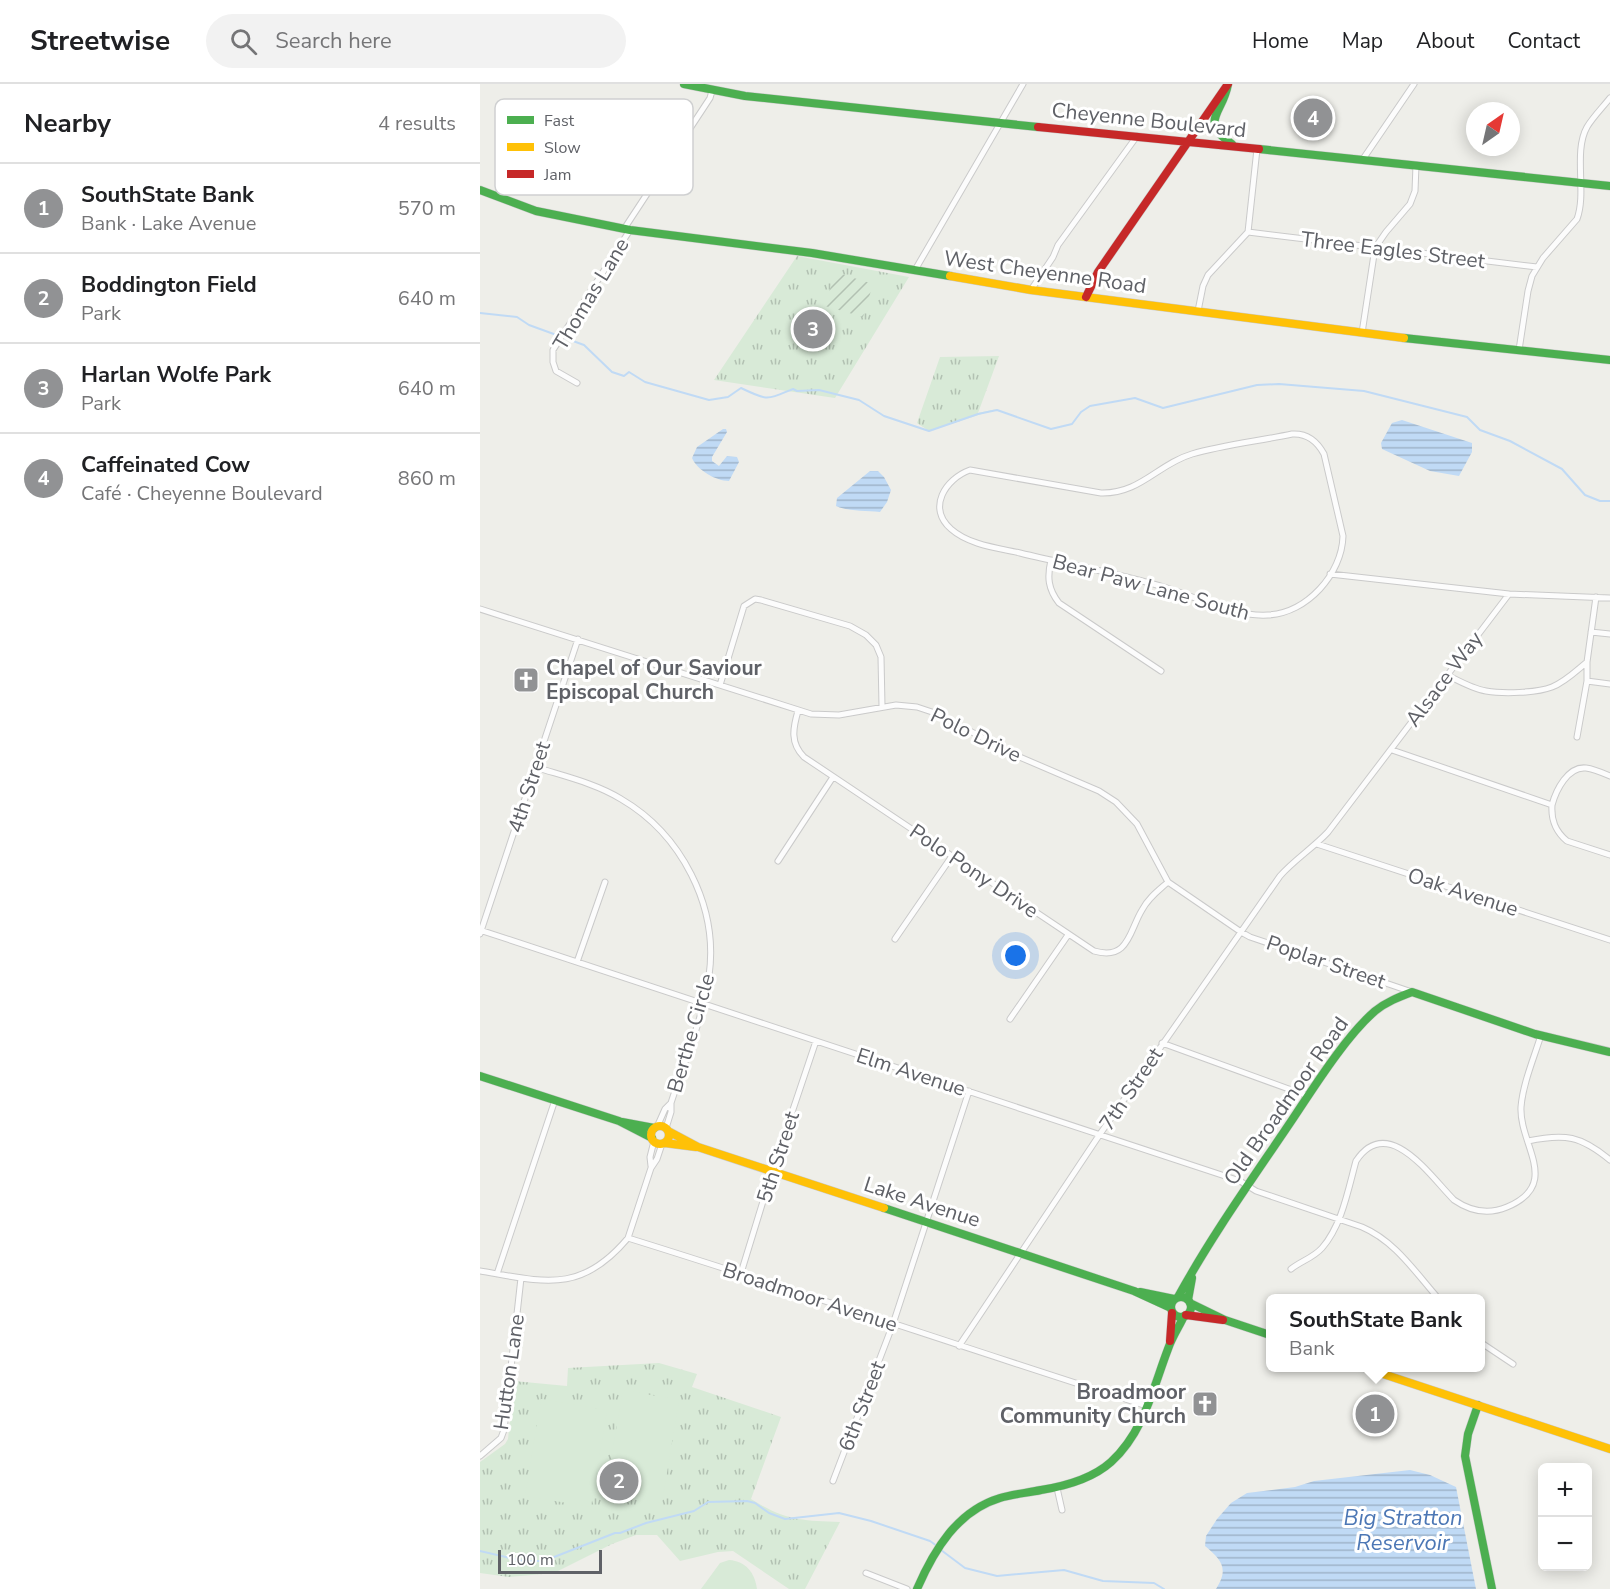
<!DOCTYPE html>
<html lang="en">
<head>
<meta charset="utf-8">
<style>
  body { margin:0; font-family:"Nunito Sans",sans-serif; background:#f2f2f2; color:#202124 }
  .controls { position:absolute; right:18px; bottom:18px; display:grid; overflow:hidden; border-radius:9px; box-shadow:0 3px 15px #0003 }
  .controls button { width:54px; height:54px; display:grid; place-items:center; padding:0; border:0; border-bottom:2px solid #e0e0e0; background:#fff; color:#202124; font:30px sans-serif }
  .compass { position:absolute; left:986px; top:18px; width:54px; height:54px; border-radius:50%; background:#fff; box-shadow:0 3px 15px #0003; rotate:34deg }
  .scale { position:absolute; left:18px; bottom:15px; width:104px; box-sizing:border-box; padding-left:6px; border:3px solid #5f6167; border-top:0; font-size:16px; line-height:21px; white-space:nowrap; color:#5f6167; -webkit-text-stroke:4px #fff; paint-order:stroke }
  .you { position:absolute; left:536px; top:872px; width:21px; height:21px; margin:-15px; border:4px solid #fff; border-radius:50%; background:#1a73e8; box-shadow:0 0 0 9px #1a73e833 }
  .badge { display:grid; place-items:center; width:39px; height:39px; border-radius:50%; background:#919294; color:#fff; font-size:20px; font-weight:700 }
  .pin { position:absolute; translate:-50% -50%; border:3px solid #fff; box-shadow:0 2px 6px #0006 }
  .popup { position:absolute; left:786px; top:1210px; width:219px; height:78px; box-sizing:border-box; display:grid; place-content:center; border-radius:9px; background:#fff; filter:drop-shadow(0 2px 4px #0005); font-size:20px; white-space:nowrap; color:#757577 }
  .popup b { font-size:22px; color:#202124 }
  .popup::after { content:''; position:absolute; left:50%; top:100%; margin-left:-12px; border:12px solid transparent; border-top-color:#fff }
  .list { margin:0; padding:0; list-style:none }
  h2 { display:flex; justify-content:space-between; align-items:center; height:78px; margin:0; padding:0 24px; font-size:26px }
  h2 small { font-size:20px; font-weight:400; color:#757577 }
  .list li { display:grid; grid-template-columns:39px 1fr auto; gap:18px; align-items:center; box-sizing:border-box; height:90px; padding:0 24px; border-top:2px solid #e0e0e0 }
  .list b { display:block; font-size:22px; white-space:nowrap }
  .list p { margin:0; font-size:20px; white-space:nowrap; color:#757577 }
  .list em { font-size:20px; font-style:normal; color:#757577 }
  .icon { flex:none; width:33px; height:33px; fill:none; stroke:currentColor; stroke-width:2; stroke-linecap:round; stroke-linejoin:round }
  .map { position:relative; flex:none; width:1130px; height:1505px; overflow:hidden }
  header { display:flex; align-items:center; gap:36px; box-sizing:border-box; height:84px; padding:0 30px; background:#fff; border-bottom:2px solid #e0e0e0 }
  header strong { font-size:28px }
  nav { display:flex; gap:33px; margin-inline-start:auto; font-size:21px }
  .search { width:420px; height:54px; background:#f2f2f2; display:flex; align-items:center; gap:15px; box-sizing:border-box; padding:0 21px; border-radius:33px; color:#757577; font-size:22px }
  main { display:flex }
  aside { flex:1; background:#fff }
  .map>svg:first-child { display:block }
  .grass { fill:url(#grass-tufts) }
  .garden { fill:url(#garden-furrows) }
  .pitch { fill:#d8ead7 }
  .water { fill:url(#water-rules) }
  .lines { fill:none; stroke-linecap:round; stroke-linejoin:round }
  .stream { stroke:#c0daf5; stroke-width:2 }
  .street-casing { stroke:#cacaca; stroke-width:7 }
  .fast-casing { stroke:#cacaca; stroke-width:9 }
  .slow-casing { stroke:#cacaca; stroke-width:9 }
  .jam-casing { stroke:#cacaca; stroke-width:9 }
  .street { stroke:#fcfcfc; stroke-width:5 }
  .fast { stroke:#4caf50; stroke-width:8 }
  .slow { stroke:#ffc107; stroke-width:8 }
  .jam { stroke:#c62828; stroke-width:8 }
  .labels { text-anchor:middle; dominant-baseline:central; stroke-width:6; stroke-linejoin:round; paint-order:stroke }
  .street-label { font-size:21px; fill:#5f6167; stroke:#fff }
  .poi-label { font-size:21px; font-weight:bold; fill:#5f6167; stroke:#fff; text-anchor:start }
  .water-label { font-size:22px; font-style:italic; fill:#4c77b5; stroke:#fff }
  .key { fill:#fff; stroke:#cfd0d1; stroke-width:1.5 }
  .key-label { font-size:16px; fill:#5f6167 }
</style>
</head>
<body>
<header>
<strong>Streetwise</strong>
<div class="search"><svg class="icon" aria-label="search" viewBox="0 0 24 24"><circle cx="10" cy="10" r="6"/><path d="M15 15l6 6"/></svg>Search here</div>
<nav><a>Home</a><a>Map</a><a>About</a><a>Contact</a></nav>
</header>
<main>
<aside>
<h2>Nearby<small>4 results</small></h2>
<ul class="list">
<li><span class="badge">1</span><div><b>SouthState Bank</b><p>Bank · Lake Avenue</p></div><em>570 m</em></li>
<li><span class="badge">2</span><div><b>Boddington Field</b><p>Park</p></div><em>640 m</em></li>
<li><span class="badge">3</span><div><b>Harlan Wolfe Park</b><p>Park</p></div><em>640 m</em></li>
<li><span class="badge">4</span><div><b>Caffeinated Cow</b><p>Café · Cheyenne Boulevard</p></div><em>860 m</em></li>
</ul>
</aside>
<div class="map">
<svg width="1130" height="1505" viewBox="0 0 1130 1505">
  <defs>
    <pattern id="grass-tufts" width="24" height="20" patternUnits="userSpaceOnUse" patternTransform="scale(1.5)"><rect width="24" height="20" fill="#d8ead7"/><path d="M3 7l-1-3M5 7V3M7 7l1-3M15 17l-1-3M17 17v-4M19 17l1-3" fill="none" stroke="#b2c1b2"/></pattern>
    <pattern id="garden-furrows" width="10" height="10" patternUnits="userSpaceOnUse" patternTransform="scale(1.5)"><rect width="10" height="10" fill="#d8ead7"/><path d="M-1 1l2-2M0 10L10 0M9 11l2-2" fill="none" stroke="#b2c1b2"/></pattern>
    <pattern id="water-rules" width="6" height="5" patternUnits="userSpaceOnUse" patternTransform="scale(1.5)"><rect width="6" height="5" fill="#c0daf5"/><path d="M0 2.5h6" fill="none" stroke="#9fb4ca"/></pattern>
  </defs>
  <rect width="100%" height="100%" fill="#eeeee9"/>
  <path class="grass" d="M317,172l112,21 -74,121 -121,-18z
    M519,272l-21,57 19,-4 -68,22 -12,-8 23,-66z
    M179,1279l38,11 -5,13 89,30 -30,82c33,21 51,22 89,23l-35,67h-16l-56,-38 -15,1 -38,9 -23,-26h-21l-24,9 -58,29 -45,4 -29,-4v-111l25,-18 3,-5 6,-58 53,5 1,-18z"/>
  <path class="garden" d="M355,188l38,12 -10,33 -38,-11z"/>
  <path class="pitch" d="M143,1306l56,10 -17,103 -57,-10z
    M61,1315l66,11 -16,97 -66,-11z
    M249,1476c17,1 26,13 28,29h-56l19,-26z"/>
  <path class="water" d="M922,336l70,23v9l-13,24 -29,-5 -48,-22 -1,-6 11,-20z
    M243,345h3l1,3 -15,25v4l7,5 8,-10 10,1 2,5 -10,19c-13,0 -32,-11 -37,-23l5,-11z
    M390,387h8l6,6 7,13 -4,12 -7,10c-15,-2 -31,0 -44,-6l1,-8z
    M930,1386l20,5 26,12 20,102h-260c13,-20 6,-29 -11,-43l1,-10 11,-17 14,-16 16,-10 48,-6 19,-6z"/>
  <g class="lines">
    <path class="stream" d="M0,229l37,4 12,8 55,20 28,27 12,4 5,-4 16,10 64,18 19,-3 13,-9c27,13 25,12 52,1l4,2 22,-1 40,10 25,16 45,15 49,-17 19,-4 54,19 21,-5 9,-12 9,-6 45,-8 28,10 94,-23 22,-1 85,7 103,26 13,13 30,11 52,28 23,26 15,6h10
      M461,1466l24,18 32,8 67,-6 39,11 51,2 10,6
      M0,1467l43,10h21l71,-28h5l26,-10 48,-12 14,-9 39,-1 8,2 14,10 16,6 54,-6 32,8 59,20 7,5"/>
    <g class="street-casing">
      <path id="street" d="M883,75l51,-75
        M144,145l86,-131 2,-7
        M768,148l289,35
        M435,186l108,-186
        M551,206l22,-33 5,-12 79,-109
        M718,227l5,-25 5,-11 40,-43 9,-83
        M882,249l13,-85 11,-16 24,-28 5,-13 1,-26
        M1039,266l9,-59 4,-15 11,-18 34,-39c10,-27 -4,-67 10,-92 6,-10 16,-20 23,-29
        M97,299l-21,-12 -3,-9v-12l77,-120
        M812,350c15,-1 25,7 32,20l19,82c-1,38 -36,77 -75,79 -34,2 -69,-17 -101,-27 -48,-15 -98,-23 -147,-35 -22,-5 -51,-8 -69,-24 -24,-21 -6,-50 19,-59l131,23c39,1 57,-29 91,-39 31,-9 67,-13 100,-20z
        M571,476c-4,17 -3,29 8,43l102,68
        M850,490l179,20
        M0,525l331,105 28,1 57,-10 21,2 21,7 77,41 84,36 17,11 21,22 31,58 73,50 9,5 162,55
        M1111,548l19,2
        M967,591c12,6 26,14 39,16 17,3 51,2 66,-4 13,-5 24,-16 35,-25l9,-65
        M1107,597l23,3
        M240,601l24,-79 11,-7 6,1 89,26 16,9 10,10 5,12 1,49
        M318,627c-5,17 -8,32 6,46l290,194c35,10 35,-20 48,-41 6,-12 17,-20 26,-28
        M1097,653l10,-56v-19
        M912,666l160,55c-1,15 3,26 15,36l43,14
        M55,683c28,9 60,16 86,32 60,35 98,107 88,177 -6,42 -25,87 -38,127l-6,6 -8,18
        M1072,721c4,-15 16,-39 34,-37 8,1 17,5 24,8
        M837,760l293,96
        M298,777l55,-84
        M0,846l760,251 16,10 106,36c33,14 53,45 76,71
        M0,850l98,-295
        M415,855l57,-83
        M97,878l28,-80
        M530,935l58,-84
        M682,959l146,53
        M186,1044l5,-16v-9
        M1048,1057c37,-8 53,-5 82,19
        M171,1082l-1,-9 4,-16
        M148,1154l23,-70 6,-9 5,-15
        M811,1185c10,-8 22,-11 31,-21 20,-23 26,-58 34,-87 32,-48 74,15 98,39 16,11 34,15 53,7 55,-23 12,-62 14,-100 2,-24 13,-49 20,-72
        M0,1187c65,11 101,23 148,-33 174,54 346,113 519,168
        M261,1189l31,-101 44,-131
        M17,1190l58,-174
        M1000,1258l33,22
        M479,1262l141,-212 180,-258c14,-16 33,-28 48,-44l181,-238 101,4
        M0,1372l21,-18 3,-8 17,-152
        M353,1397l60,-157 76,-233
        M577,1404l5,22
        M386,1489l41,16"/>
    </g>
    <g class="fast-casing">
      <path id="fast" d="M204,0l61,12 293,31
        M748,0c-5,30 -30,37 4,60
        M779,65l351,37
        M0,106l56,21 94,19 182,23 138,23
        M924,254l206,22
        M0,992l139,45 33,17
        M142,1038l32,6
        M404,1124l250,83 37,17
        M660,1208l34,7
        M691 1223a10 10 0 1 1 20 0a10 10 0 1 1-20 0Z
        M698,1213c34,-62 75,-119 114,-177 22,-33 54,-84 83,-109 11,-9 24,-14 37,-19l123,42 75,18
        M708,1216l4,-22
        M710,1219l35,17 45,15
        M998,1321l-10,29 -3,22 27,133
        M437,1505c17,-39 40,-78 83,-91 13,-4 27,-5 41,-8 25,-4 51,-11 70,-28 33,-30 42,-74 57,-113 4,-12 11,-22 16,-33"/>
    </g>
    <g class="slow-casing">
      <path id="slow" d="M470,192l81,14 373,48
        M171 1051a9 9 0 1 1 18 0a9 9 0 1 1-18 0Z
        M188,1047l30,16 186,61
        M185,1059l31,4
        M885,1284l245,81"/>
    </g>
    <g class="jam-casing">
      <path id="jam" d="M558,43l221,22
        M606,213l12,-25 130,-188
        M706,1231l37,5
        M690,1257l2,-28"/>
    </g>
    <use href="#street" class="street"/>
    <use href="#fast" class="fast"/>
    <use href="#slow" class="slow"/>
    <use href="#jam" class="jam"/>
  </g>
  <defs>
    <g id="church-square" transform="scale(1.35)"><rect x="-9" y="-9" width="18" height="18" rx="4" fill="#919294" stroke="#fff"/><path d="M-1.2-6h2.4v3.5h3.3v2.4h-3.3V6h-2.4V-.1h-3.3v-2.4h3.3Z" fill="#fff"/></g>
  </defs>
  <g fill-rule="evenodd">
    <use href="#church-square" x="46" y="596"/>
    <use href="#church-square" x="725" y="1320"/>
  </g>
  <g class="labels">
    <g class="street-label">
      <text transform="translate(669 36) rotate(6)">Cheyenne Boulevard</text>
      <text transform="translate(913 166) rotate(7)">Three Eagles Street</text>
      <text transform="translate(565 188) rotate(8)">West Cheyenne Road</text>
      <text transform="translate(111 210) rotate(-59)">Thomas Lane</text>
      <text transform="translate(671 503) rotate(15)">Bear Paw Lane South</text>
      <text transform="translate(964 595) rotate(-53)">Alsace Way</text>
      <text transform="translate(496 651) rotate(26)">Polo Drive</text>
      <text transform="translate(49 703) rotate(-72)">4th Street</text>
      <text transform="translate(494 787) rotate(34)">Polo Pony Drive</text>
      <text transform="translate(983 808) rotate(18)">Oak Avenue</text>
      <text transform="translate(846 878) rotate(19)">Poplar Street</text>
      <text transform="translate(211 949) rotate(-74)">Berthe Circle</text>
      <text transform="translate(431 988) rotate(18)">Elm Avenue</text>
      <text transform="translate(651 1005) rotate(-56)">7th Street</text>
      <text transform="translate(806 1017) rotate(-55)">Old Broadmoor Road</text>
      <text transform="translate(298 1073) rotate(-72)">5th Street</text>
      <text transform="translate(442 1118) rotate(18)">Lake Avenue</text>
      <text transform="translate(330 1213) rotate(18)">Broadmoor Avenue</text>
      <text transform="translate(29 1288) rotate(-82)">Hutton Lane</text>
      <text transform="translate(382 1322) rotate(-69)">6th Street</text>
    </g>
    <g class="poi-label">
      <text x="66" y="584">Chapel of Our Saviour<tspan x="66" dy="24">Episcopal Church</tspan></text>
      <text x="706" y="1308" text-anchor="end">Broadmoor<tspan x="706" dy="24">Community Church</tspan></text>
    </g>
    <g class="water-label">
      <text x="923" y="1434">Big Stratton<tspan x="923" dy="25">Reservoir</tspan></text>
    </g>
  </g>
  <rect x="15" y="15" width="198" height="96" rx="9" class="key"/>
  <rect x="27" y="32" width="27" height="8" fill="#4caf50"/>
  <rect x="27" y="59" width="27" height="8" fill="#ffc107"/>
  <rect x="27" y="86" width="27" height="8" fill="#c62828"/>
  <g class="key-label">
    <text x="64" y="42">Fast</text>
    <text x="64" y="69">Slow</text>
    <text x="64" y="96">Jam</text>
  </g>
</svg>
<div class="controls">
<button>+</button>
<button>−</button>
</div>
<svg class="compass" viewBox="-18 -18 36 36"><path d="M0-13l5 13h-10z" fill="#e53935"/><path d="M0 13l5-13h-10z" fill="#757577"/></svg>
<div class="scale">100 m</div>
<div class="you"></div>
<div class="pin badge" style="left:895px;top:1330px">1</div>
<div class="popup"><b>SouthState Bank</b>Bank</div>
<div class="pin badge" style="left:139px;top:1397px">2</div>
<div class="pin badge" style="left:333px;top:245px">3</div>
<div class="pin badge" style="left:833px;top:34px">4</div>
</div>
</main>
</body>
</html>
